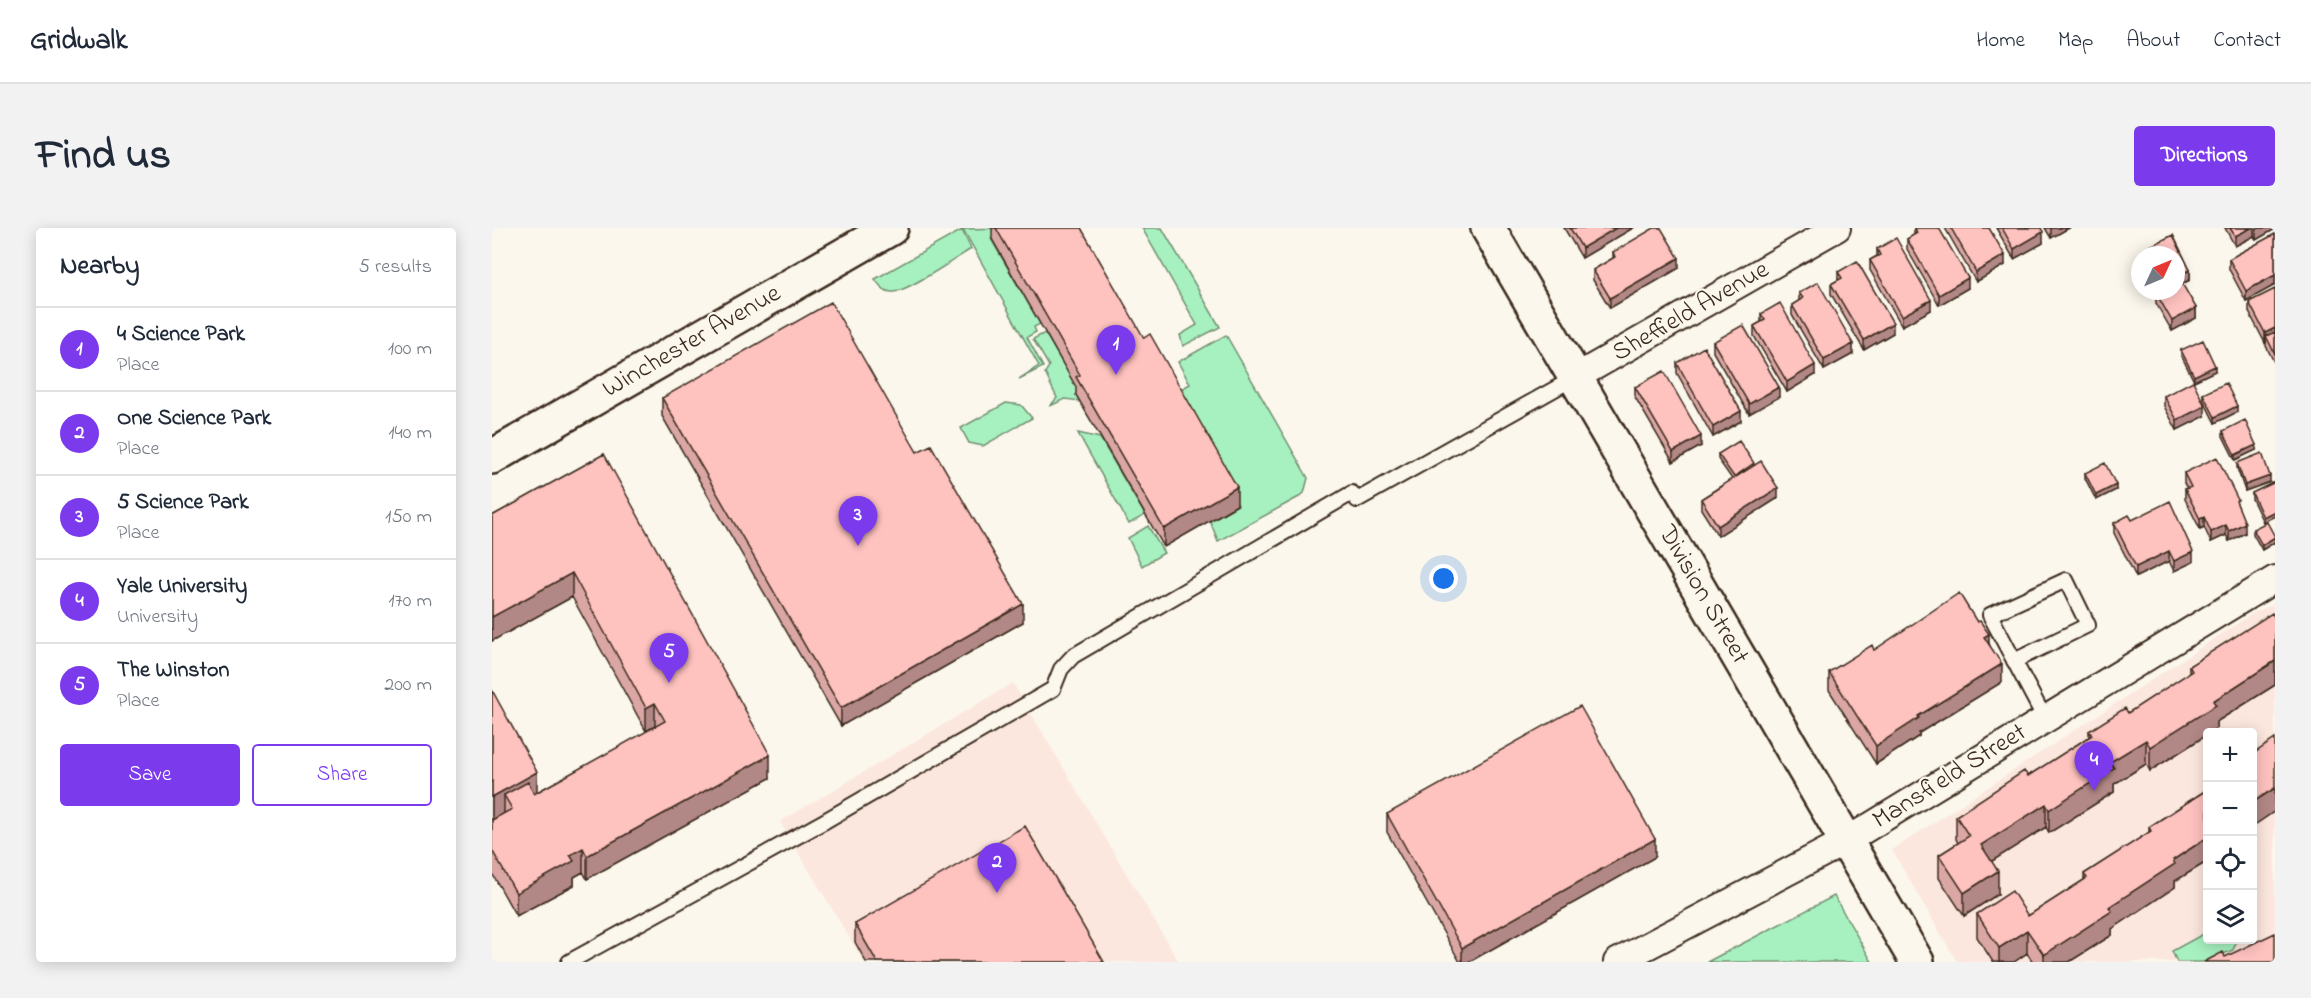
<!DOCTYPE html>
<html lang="en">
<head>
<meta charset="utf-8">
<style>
  body { margin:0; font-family:"Indie Flower",sans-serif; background:#f2f2f3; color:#1f2937 }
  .controls { position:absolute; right:18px; bottom:18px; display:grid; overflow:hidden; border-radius:6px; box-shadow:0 3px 15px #0003 }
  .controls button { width:54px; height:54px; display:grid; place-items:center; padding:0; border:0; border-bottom:2px solid #e0e1e3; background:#fff; color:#1f2937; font:30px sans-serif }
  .compass { position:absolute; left:1639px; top:18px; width:54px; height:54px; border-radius:50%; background:#fff; box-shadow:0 3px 15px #0003; rotate:46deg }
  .you { position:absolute; left:952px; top:351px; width:21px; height:21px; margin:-15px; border:4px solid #fff; border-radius:50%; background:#1a73e8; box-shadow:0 0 0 9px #1a73e833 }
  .badge { display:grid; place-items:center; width:39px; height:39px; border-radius:50%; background:#7c3aed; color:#fff; font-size:20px; font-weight:700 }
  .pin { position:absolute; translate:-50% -50px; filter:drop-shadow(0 2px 3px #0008) }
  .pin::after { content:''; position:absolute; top:32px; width:21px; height:18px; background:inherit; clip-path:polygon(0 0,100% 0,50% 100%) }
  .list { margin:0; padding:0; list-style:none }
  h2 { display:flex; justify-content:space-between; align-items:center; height:78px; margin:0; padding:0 24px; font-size:26px }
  h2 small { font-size:20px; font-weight:400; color:#747a83 }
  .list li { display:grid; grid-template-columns:39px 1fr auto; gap:18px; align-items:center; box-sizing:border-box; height:84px; padding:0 24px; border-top:2px solid #e0e1e3 }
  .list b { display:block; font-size:22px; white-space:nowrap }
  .list p { margin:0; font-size:20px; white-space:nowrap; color:#747a83 }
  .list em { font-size:20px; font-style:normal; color:#747a83 }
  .actions { display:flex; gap:12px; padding:18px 24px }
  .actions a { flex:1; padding:14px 0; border:2px solid #7c3aed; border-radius:6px; text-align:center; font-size:21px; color:#7c3aed }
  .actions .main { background:#7c3aed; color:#fff }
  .icon { flex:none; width:33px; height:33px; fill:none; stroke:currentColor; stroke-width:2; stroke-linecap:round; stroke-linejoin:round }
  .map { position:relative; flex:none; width:1783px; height:734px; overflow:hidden; border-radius:6px }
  header { display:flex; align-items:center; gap:36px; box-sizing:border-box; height:84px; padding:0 30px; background:#fff; border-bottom:2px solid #e0e1e3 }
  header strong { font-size:28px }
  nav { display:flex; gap:33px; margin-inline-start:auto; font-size:21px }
  .intro { display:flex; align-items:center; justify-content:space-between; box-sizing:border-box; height:144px; padding:0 36px }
  h1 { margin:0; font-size:42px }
  .button { padding:15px 27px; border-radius:6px; background:#7c3aed; color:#fff; font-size:21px; font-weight:700 }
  main { display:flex; gap:36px; padding:0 36px }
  aside { flex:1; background:#fff; border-radius:6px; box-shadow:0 3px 15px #0003 }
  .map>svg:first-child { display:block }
  .built { fill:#fce7de; fill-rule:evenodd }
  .green { fill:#a7f1c0; stroke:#718e6f; stroke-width:1.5 }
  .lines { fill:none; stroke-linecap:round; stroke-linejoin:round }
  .service-casing { stroke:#3b2a1e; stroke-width:18 }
  .minor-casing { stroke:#3b2a1e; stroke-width:30 }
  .tertiary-casing { stroke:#3b2a1e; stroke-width:38 }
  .secondary-casing { stroke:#3b2a1e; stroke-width:38 }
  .service { stroke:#fbf7ec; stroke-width:14 }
  .minor { stroke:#fbf7ec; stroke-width:26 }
  .tertiary { stroke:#fbf7ec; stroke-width:33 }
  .secondary { stroke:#fbf7ec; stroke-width:33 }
  .wall { fill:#daa7a4; stroke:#3b2a1e; stroke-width:1.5 }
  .shaded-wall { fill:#b28886; stroke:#3b2a1e; stroke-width:1.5 }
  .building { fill:#fec2bf; stroke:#3b2a1e; stroke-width:1.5 }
  .labels { text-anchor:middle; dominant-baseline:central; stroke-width:4.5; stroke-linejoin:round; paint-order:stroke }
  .street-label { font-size:26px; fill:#3b2a1e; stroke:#fbf7ec }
</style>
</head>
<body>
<header>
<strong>Gridwalk</strong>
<nav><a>Home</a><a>Map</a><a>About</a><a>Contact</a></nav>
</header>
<div class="intro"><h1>Find us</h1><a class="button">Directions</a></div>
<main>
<aside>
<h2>Nearby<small>5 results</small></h2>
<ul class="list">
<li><span class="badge">1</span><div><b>4 Science Park</b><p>Place</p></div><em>100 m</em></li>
<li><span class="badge">2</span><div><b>One Science Park</b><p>Place</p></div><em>140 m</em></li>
<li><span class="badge">3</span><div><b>5 Science Park</b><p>Place</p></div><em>150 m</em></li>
<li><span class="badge">4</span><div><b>Yale University</b><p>University</p></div><em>170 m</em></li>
<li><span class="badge">5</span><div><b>The Winston</b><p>Place</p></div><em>200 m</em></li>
</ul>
<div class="actions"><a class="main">Save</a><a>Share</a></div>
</aside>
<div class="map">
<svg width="1783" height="734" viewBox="0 0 1783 734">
  <rect width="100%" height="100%" fill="#fbf7ec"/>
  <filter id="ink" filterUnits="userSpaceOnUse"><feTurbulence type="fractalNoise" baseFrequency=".0167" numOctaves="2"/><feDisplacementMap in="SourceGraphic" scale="12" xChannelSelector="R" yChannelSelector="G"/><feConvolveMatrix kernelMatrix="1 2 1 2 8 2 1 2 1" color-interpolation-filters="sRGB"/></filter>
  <g filter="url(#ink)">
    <path class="built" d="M1783,376v358h-318l-65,-112 363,-238zM1716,505h44v207h-44z
      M521,455l166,279h-315l-84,-140z"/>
    <path class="green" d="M517,0l-18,11 49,85 -6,3 2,5 -9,5 16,30 -24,12 20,-13 -76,-137z
      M650,0h20l58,99 -37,19 -3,-11 17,-10z
      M470,2l9,19c-15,9 -63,42 -78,43 -9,0 -13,-6 -18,-13z
      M553,105l35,60v8l-15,-2 -15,7 7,-8 -12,-25 4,-7 -16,-27z
      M734,107l82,143 -4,15 -5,4 -81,44 -8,-20 28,-16 -64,-112 16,-9 -12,-22z
      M514,175l15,2 11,13 -49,28 -14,-3 -8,-15z
      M586,205l22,5 45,77 -16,9z
      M656,298l16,27 -22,13 -14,-28z
      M1342,668l38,66h-165z
      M1715,704l1,8h29l-4,10 -29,12h-27l-5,-11z"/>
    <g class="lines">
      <g class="service-casing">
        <path id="service" d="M865,272l219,-123
          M1522,433l74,-36 -22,-45 -76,35 55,104
          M77,734l254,-140 230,-133 8,-20 12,-13 279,-163"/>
      </g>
      <g class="minor-casing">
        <path id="minor" d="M1084,149l261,-149
          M1125,734l229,-121 429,-262"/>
      </g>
      <g class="tertiary-casing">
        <path id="tertiary" d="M0,229l399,-229"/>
      </g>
      <g class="secondary-casing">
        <path id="secondary" d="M996,0l429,734"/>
      </g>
      <use href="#service" class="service"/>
      <use href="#minor" class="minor"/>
      <use href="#tertiary" class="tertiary"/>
      <use href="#secondary" class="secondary"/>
    </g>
    <path class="wall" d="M500,0h89l156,277 -73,42 -88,-152v-8l-84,-148z
      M1072,0h69l-51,30z
      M1422,0l54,60 -29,17 -32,-56v-10l7,-4z
      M1453,0h44l16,37 -29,17z
      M1504,0h45l2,15 -29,16z
      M1553,0h24l-18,10z
      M1733,0h50v1l-19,11 -2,-4 -19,10z
      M1783,6v51l-29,16 -17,-32v-10z
      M1681,7l17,35v10l-8,4 14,24v10l-24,13 -16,-28v-10l4,-2h16v-36h-25v-9z
      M1385,21l54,61 -29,16 -32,-56v-10l7,-4z
      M1121,24l66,16 -69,40 -17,-28v-10l20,-12z
      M1346,44l55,61 -29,17 -33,-56v-10l7,-4z
      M1783,61v75l-9,-18v-4l-1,1 -16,-31v-10z
      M1307,65l54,61 -29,16 -32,-55v-10l7,-4z
      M1269,86l54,61 -28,17 -33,-56v-10l7,-4z
      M1221,114l66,55 -30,17 -36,-62z
      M1689,122l34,21 -21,10 -13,-26z
      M1185,135l64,58 -28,16 -36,-64z
      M1143,159l66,59 -28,16 -38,-65z
      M1711,166l34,18 -22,11 -12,-24z
      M1672,168l41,20 -28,14 -13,-24z
      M170,170l255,54 106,170 -182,104 -179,-310z
      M1731,203l33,19 -21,10 -12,-24z
      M112,226l166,324 -183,101 -4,-7 -9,5v8l-58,31 -24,-43v-183l45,102 119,-65 -10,4 -74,-134 -80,44v-125z
      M1226,226l36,11 24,33 -60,38 -17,-27v-10l31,-20 -14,-20z
      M1745,235l33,19 -25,9 -8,-23z
      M1593,245l31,17 -20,10 -11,-22z
      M1692,245l54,33 7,27 -16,8 -3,-6 -15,7 -7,-15 -4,2 -15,-30v-10h2l-3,-6z
      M1783,254l-12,40 -11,-23v-6z
      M1640,292l61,42 -19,9 -5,-10 -33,16 -22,-44v-10z
      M1761,301l22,7v6l-13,8 -9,-16z
      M1783,390v67l-59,37v6l-8,4v2l-58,37 -4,-7 -32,20v8l-65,41 -3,-6 -54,34 6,33 -34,22 -25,-38v-23l19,-12 -2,-4v-23l72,-40 61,-39v-6l39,-18 61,-39v-8z
      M1497,415l13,39 -83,51v3l-43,28 -47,-74v-18l45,-22z
      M1716,561v72l-33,20v6l-63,42v6l-43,27h-36l-6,-9 -13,9h-21l-16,-25v-23l51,2 56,-36v-6l65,-41v-6z
      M895,586l268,43 -186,105h-9l-73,-130z
      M363,696l249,38h-238l-11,-20z"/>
    <path class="shaded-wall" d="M1124,0h17l-51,30v-10z
      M1559,0h18l-18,10z
      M1759,0h3v8l-19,10v-10z
      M1767,0h16v1l-19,11v-10z
      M1551,4v11l-29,16v-10z
      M1513,27v10l-29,17v-10z
      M1187,30v10l-69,40v-10z
      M1698,42v10l-14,6v-10z
      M1783,47v10l-29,16v-10z
      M1476,50v10l-29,17v-10z
      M1439,72v10l-29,16v-10z
      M1704,80v10l-24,13v-10z
      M1401,95v10l-29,17v-10z
      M1783,100v10l-9,-2v6l-1,1v-10z
      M1361,116v10l-29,16v-10z
      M1323,137v10l-28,17v-10z
      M1723,138v5l-21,10v-5z
      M1287,159v10l-30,17v-10z
      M1713,178v10l-28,14v-10z
      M1745,178v6l-22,11v-6z
      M1249,183v10l-28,16v-10z
      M1209,208v10l-28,16v-10z
      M1764,217v5l-21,10v-5z
      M1778,248v6l-25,9v-6z
      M1624,257v5l-20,10v-5z
      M745,259v18l-73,42v-18z
      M1286,260v10l-60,38v-10z
      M1783,283v5l-12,6v-5z
      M1712,289v10l-4,2v-10z
      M1753,295v10l-16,8v-10z
      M1734,297v10l-15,7v-10z
      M1783,309v5l-13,8v-5z
      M1677,323v10l-33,16v-10z
      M1701,324v10l-19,9v-10z
      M80,345v24l-80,44v-24z
      M531,376v18l-182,104v-18z
      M1497,406v18l-5,-15z
      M1783,433v24l-59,37v6l-6,4h-2v2l-58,37v-24l63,-46z
      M1510,436v18l-83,51v3l-43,28v-18l42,-30z
      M163,475v23l-9,5v-23z
      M1654,512v24l-32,20v8l-65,41v-23l61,-48z
      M278,527v23l-183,101v-23z
      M45,544v24l-33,-1v19l-12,6v-23z
      M1783,560v23l-22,15v-24z
      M1554,576v23l-65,41v-23z
      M1716,609v24l-33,20v6l-63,42v6l-43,27h-25v-7l129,-95z
      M1163,611v18l-186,105h-7v-14z
      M91,620v24l-9,5v8l-58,31v-23l54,-38z
      M1506,643v23l-34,22v-23z
      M1535,702v23l-13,9h-15v-14z"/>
    <path class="building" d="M504,0h85l63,110 6,-4 87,153 -73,42 -88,-152 4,-2z
      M1078,0h46l-34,20z
      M1162,0h7l18,30 -69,40 -17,-28 22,-13 -2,-5z
      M1423,0h24l29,50 -29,17 -32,-56 10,-6z
      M1459,0h38l16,27 -29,17z
      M1510,0h39l2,4 -29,17z
      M1738,0h21l-16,8z
      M1783,6v41l-29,16 -17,-32z
      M1681,7l17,35 -14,6v-21h-20l-5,-9z
      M1404,10l35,62 -29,16 -32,-56 10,-5 -3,-6z
      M1365,33l36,62 -29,17 -33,-56 11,-6 -4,-6z
      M1688,52l16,28 -24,13 -16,-28 4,-2h16v-9z
      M1326,54l35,62 -29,16 -32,-55 11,-7 -4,-5z
      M1783,61v39l-10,5 -16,-31z
      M339,74l86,150 14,-7 92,159 -182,104 -179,-310z
      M1288,75l35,62 -28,17 -33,-56 11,-6 -4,-6z
      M1251,97l36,62 -30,17 -36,-62z
      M1783,104v22l-9,-18z
      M1711,112l12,26 -21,10 -13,-26z
      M1212,119l37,64 -28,16 -36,-64z
      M1172,143l37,65 -28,16 -38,-65z
      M1701,153l12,25 -28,14 -13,-24z
      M1734,155l11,23 -22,11 -12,-23z
      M1753,192l11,25 -21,10 -12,-24z
      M1247,213l15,22 -20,14 -16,-23z
      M1770,225l8,23 -25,9 -8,-22z
      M112,226l166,301 -183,101 -4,-8 -13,7 4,6 -58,32 -24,-43v-30l20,-11 -8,-14 24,-13 6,12 131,-73 -10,-18 -9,5 -74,-135 -80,44v-101z
      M1725,229l21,43 -2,1 9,22 -16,8 -3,-6 -15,7 -7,-15 -4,2 -15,-30 6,-2 -7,-14z
      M1269,233l17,27 -60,38 -17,-27z
      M1613,235l11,22 -20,10 -11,-22z
      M1783,254v29l-12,6 -11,-24z
      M1678,273l23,51 -19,9 -5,-10 -33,16 -22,-44 15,-8 3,5z
      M1775,294l8,15 -13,8 -9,-16z
      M1467,365l18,29 3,-1 9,13 -5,3 18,27 -84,52 1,2 -43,28 -47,-74 43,-27 2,5z
      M1780,385l3,5v43l-62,40 3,4 -66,42 -4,-7 -36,22 4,6 -65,42 -3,-6 -65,41 17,26 -34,22 -25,-38 30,-19 -13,-20 68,-45 4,5 64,-41 -3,-4 36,-23 3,5 64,-42 -3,-5z
      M0,462l45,82 -45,25z
      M1088,478l75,133 -193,109 -75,-134z
      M1783,511v49l-22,14v-48z
      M1716,561v48l-35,23 2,4 -66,43 3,4 -68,44 -17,-25 -28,18 -22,-34 35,-23 16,25 59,-38 -3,-4 67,-43 -2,-4z
      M533,598l79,136h-227l-22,-38z
      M1783,705v29h-71l19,-10 2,5z"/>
  </g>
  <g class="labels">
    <g class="street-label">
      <text transform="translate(1199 84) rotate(-30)">Sheffield Avenue</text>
      <text transform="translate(200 114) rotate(-30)">Winchester Avenue</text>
      <text transform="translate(1211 367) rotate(60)">Division Street</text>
      <text transform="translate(1458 549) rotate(-32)">Mansfield Street</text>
    </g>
  </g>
</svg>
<div class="controls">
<button>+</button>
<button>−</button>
<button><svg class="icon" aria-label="locate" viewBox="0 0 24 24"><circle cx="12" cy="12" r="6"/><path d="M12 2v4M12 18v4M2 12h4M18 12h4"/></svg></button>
<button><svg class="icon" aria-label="layers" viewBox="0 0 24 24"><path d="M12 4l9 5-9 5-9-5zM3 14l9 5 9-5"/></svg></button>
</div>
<svg class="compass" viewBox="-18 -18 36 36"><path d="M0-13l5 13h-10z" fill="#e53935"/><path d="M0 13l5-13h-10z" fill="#747a83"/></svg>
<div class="you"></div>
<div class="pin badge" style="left:624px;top:147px">1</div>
<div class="pin badge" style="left:505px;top:665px">2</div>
<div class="pin badge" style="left:366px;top:318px">3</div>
<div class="pin badge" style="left:1602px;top:563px">4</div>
<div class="pin badge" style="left:177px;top:455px">5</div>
</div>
</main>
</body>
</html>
